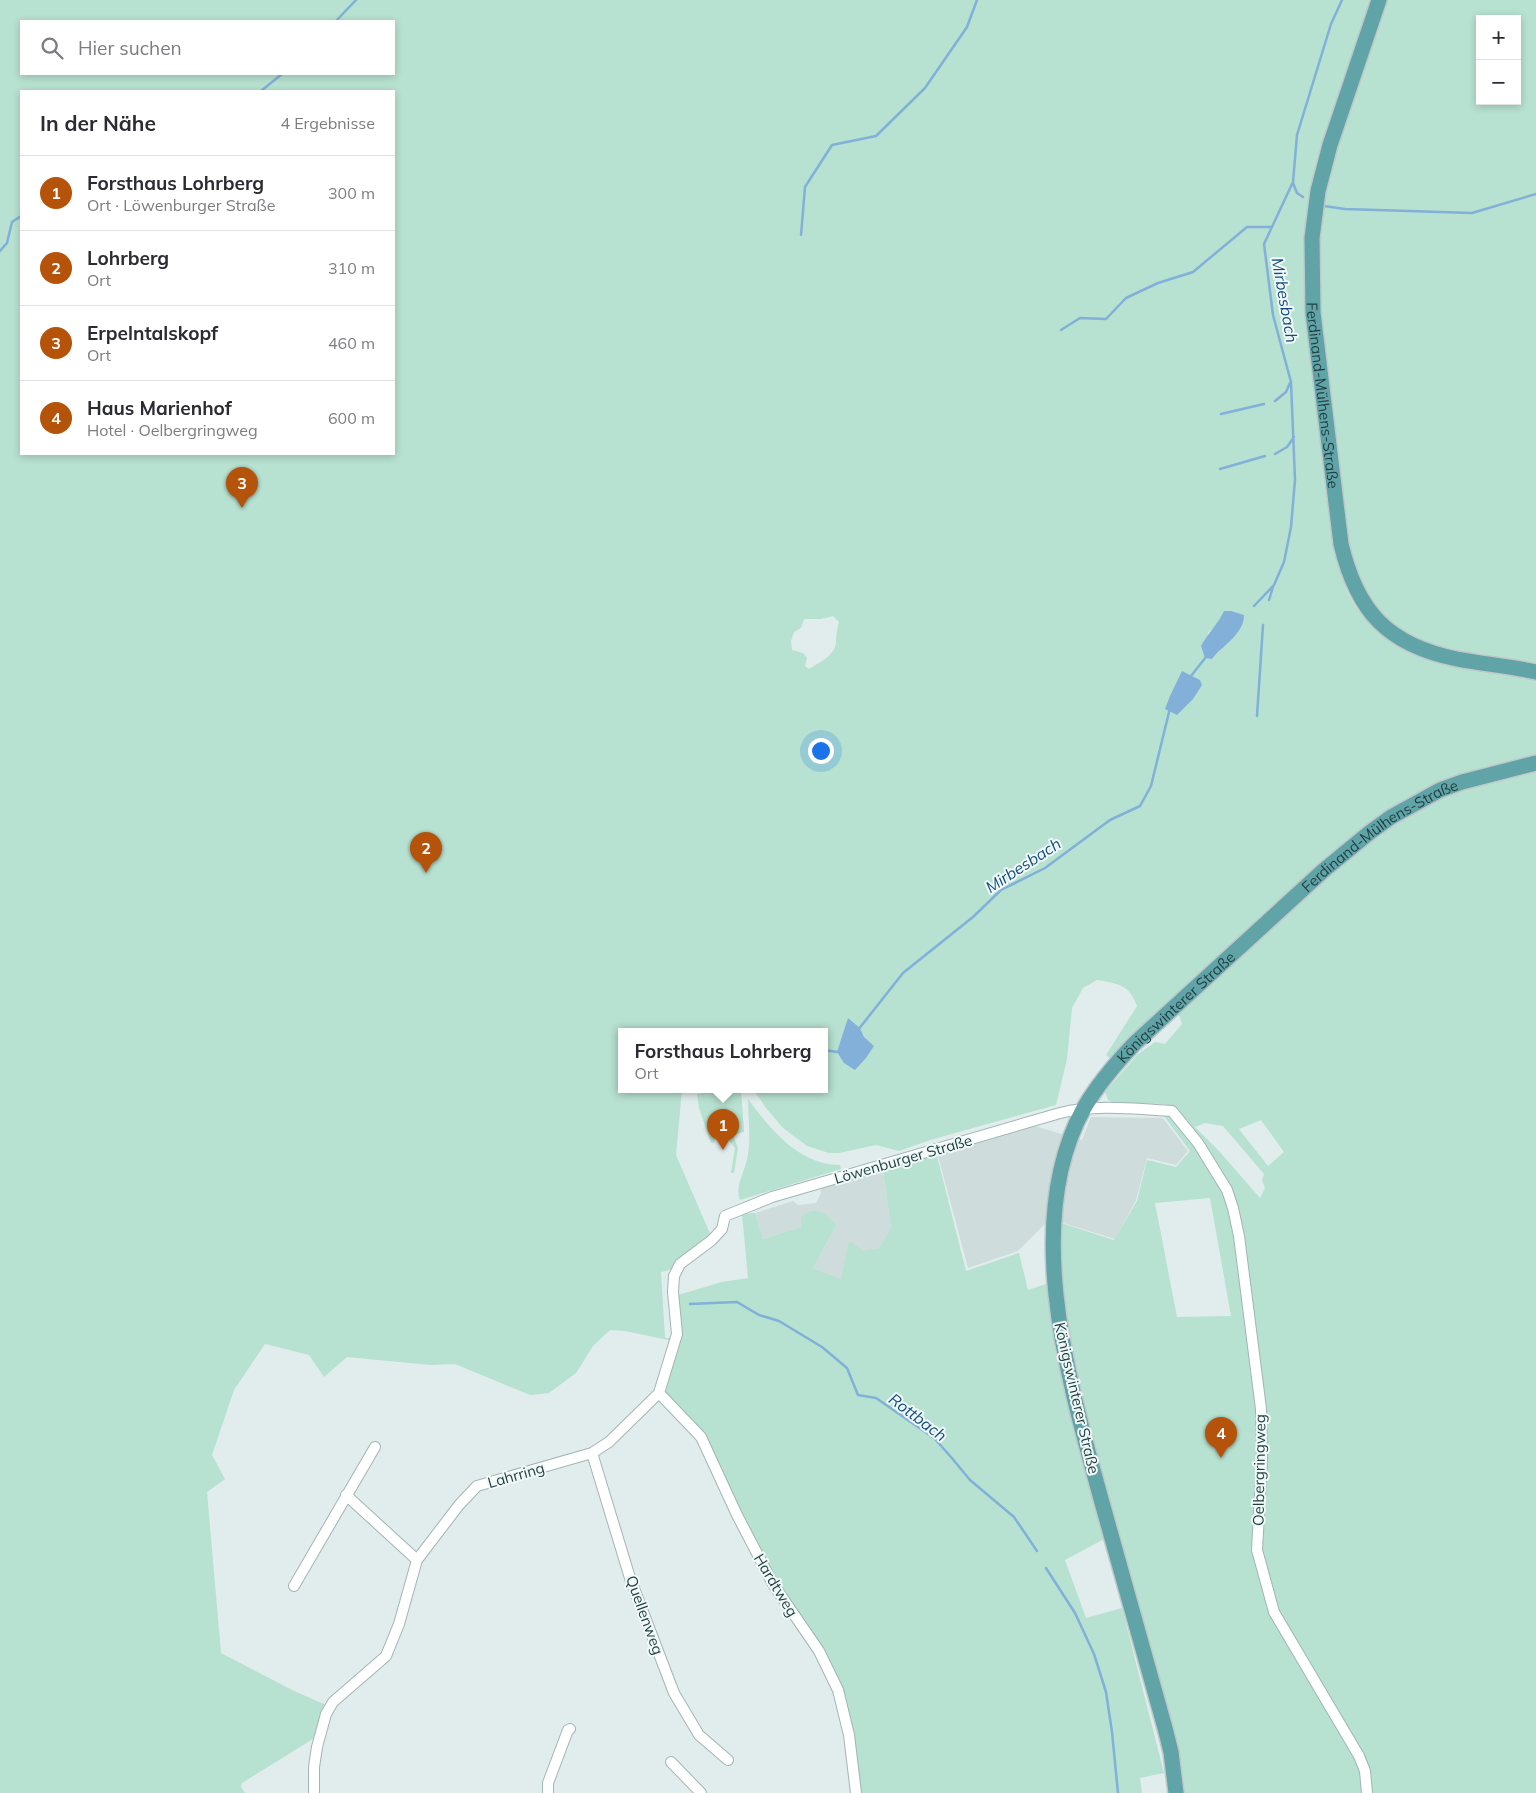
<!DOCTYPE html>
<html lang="de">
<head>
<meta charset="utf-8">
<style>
  body { margin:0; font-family:Mulish,sans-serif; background:#f2f2f3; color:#2b2b33 }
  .controls { position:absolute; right:15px; top:15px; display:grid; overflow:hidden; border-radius:0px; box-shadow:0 2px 8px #0003 }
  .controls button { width:45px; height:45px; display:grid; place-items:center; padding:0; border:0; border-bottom:1px solid #e1e1e2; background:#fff; color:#2b2b33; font:25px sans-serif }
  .you { position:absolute; left:820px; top:750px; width:18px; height:18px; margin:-12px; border:4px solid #fff; border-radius:50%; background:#1a73e8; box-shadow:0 0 0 8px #1a73e833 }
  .badge { display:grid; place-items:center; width:32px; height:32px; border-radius:50%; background:#b45309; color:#fff; font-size:16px; font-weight:700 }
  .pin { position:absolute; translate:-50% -41px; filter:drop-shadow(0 1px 2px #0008) }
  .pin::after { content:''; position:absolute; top:26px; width:18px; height:15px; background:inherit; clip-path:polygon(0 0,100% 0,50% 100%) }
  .popup { position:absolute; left:618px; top:1028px; width:210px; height:65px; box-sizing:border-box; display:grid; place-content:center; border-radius:0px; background:#fff; filter:drop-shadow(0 1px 4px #0005); font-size:16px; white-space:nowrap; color:#7c7c81 }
  .popup b { font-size:19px; color:#2b2b33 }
  .popup::after { content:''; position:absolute; left:50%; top:100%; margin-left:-10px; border:10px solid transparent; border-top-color:#fff }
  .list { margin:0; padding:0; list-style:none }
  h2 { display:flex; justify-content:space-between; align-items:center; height:65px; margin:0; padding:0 20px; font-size:21px }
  h2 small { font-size:16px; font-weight:400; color:#7c7c81 }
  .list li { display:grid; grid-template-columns:32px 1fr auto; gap:15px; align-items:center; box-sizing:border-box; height:75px; padding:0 20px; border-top:1px solid #e1e1e2 }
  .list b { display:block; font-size:19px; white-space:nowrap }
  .list p { margin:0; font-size:16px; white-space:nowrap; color:#7c7c81 }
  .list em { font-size:16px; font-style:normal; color:#7c7c81 }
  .icon { flex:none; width:28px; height:28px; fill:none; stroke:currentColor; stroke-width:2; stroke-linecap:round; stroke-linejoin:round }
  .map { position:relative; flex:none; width:1536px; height:1793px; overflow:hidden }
  .search { position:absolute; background:#fff; box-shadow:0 2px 8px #0003; left:20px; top:20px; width:375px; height:55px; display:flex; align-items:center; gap:12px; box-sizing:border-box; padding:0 18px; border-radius:0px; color:#7c7c81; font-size:19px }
  .panel { position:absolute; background:#fff; box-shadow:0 2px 8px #0003; left:20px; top:90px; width:375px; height:365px; border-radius:0px }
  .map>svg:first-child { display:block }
  .built { fill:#cedddc }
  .green { fill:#b7e1d0; fill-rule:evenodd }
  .water { fill:#82b0d9 }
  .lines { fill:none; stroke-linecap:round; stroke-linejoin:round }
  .stream { stroke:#82b0d9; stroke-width:2.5 }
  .street-casing { stroke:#a2b5b5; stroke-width:12 }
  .primary-casing { stroke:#c0c9ca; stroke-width:18 }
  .street { stroke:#fff; stroke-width:10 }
  .primary { stroke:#60a4a8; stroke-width:15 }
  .labels { text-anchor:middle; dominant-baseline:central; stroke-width:4; stroke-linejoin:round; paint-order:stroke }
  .street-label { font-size:15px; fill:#1f3e40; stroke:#f1f9f8 }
  .water-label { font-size:16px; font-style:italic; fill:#114c83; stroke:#f1f9f8 }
</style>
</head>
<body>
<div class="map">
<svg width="1536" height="1793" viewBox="0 0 1536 1793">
  <rect width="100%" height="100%" fill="#e0edec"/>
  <path class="built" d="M1091,1117l72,1 25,33 -12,14 -29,-7 -11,42 -21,39 -65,-20 -32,32 -50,17 -31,-116 98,-26 47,14z
    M883,1170l8,58 -12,20 -15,4 -14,-10 -9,37 -28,-11 23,-42 -35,1 -38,12 -8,-26 38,-12 5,4 18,-2 5,-10 -1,-6z"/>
  <path class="green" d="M0,0h1371l-25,73 -29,95 -6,181 27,212c3,11 6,24 11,34 13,26 37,45 63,57l124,27v78l-115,37 -261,218c-21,13 -34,27 -49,47l-5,-4 31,-49c-7,-21 -20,-23 -40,-26l-14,8 -11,20 -5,51 -11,46 -126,35 -31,11 -23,-6 -37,8h-10l-22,-7 -24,-18 -17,-20 -13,-19h71v-58h-202v58h60l-6,66 35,81c-14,12 -31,34 -50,36l4,66h8v3l-48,-10 -15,-1 -17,16 -17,27 -27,20 -19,2 -75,-31 -24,1 -84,-8 -23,20 -15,-22 -44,-11 -31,46 -22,65 13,24 -18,13 14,161 73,38 32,14 -13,34 -71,44 -1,4 4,6h-245zM21,21h373v53h-373zM21,91h373v363h-373zM833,616l6,6c-2,8 -3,12 -3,20 0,13 -18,21 -27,27l-4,-3 2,-8 -4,-5 -11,-3 -1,-9 3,-9 7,-4 3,-9h17zM1217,624l13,16 -18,19 -4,-26zM848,1018l12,10 4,9 -26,15z
    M1386,0h150v666l-76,-12 -42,-13 -14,-7 -27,-24 -10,-15 -18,-40 -28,-230 -3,-50 2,-48 10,-59zM1480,19h37v82h-37z
    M1536,770v1023h-355l-114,-439 -11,-71 5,-60 53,17 23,-39 10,-41 29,7 14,-16 -26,-35 2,-12 -52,-1 -6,-3 -3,-8 32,-37 18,-13 10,2 17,-20 -5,-15 200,-176 40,-25 32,-15 33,-10zM1261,1120l23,32 -16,14 -29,-37zM1205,1123l18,3 41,48 -2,6 3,8 -5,10 -41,-47 -24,-24zM1210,1198l21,118 -54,1 -22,-114z
    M707,1089h34l3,43 -11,3 5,13 -4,25h-3l4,-25 -9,-11 -11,-1 -1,7h-3l-12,-35 -2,-14 10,-2z
    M748,1099c22,30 51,66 92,66l1,4 -101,31c-5,-13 3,-25 6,-37 6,-20 2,-43 2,-64z
    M936,1152l30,119 53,-18 9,37 18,-6 10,71 48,184 -39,21 21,58 36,-10 42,165 -24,5 2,15h-287l-7,-60 -31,-80 -82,-136 -35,-78 -41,-42 22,-64 -3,-38 44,-13 26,-4 -6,-64 13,-1 8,26 38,-12v-10c14,-12 26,-4 35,9l-23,42 28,11 8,-38 15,10 15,-3 12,-20 -8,-58z"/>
  <path class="water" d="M1224,611h7l13,4c0,19 -21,30 -32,44l-7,-1 -4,-12c7,-13 17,-22 23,-35z
    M1182,671l18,9 2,5 -9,14 -16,16 -12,-6 5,-13z
    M848,1018l12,10 4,9 10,9 -8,12 -11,12 -11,-7 -7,-11z"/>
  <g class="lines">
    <path class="stream" d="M336,21l20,-21
      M261,91l21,-17
      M1293,183l4,10 6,4
      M1324,206l21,3 127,4 64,-19
      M801,235l4,-48 27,-42 44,-9 49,-48 42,-61 10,-27
      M0,251l7,-8 5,-21 9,-6
      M1061,330l19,-12 26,1 20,-21 32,-15 35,-11 54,-45h25
      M1275,401l11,-9 4,-9
      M1221,414l43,-10
      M1275,454l12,-7 7,-10
      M1220,469l45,-13
      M1269,600l4,-13
      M1254,606l20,-21 10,-23 7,-35 4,-47 -4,-98 -18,-67 -9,-71 29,-62 4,-47 34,-111 11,-24
      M1191,676l15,-19
      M1257,716l6,-91
      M858,1030l45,-57 70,-56 28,-27 44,-22 65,-48 30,-14 11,-20 19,-78
      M824,1050l13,2 2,-1
      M690,1304l47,-2 22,13 20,6 43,26 25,21 11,27 18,3 58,40 17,19 19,23 44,37 23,34
      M1046,1568l29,45 19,41 12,38 6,40 6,61"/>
    <g class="street-casing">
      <path id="street" d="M659,1393l42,44 36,78 36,69 46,67 19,39 11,45 7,58
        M592,1453l38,125 44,115 25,42 29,25
        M346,1495l71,65
        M294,1586l81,-139
        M671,1762l30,31
        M314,1793v-26l3,-20 9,-33 7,-12 53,-46 13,-32 18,-64 42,-55 18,-19 115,-33 17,-11 50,-49 18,-59 -4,-42 1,-16 6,-12 32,-24 10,-11 3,-13 47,-19 288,-84c36,-9 75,-4 112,-2l26,32 29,47 6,18 6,28 22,173 1,50 -5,91 17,62 85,144 6,15 2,22
        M548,1793v-10l20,-53 2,-1"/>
    </g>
    <g class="primary-casing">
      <g id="primary">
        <path id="s1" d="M1379,0l-49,145 -12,46 -6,47 1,75 28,231c16,68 47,101 116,115 26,5 53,7 79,13"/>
        <path id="s2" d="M1176,1793l-5,-41 -6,-24c-21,-77 -43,-153 -64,-229 -32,-117 -80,-277 -17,-391 14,-24 32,-45 51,-65l189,-173 45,-37 22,-16 49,-27 22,-8 74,-19"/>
      </g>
    </g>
    <use href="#street" class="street"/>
    <use href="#primary" class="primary"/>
  </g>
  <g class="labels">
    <g class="street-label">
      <text stroke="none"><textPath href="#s1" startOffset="406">Ferdinand-Mülhens-Straße</textPath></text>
      <text stroke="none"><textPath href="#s2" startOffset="1110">Ferdinand-Mülhens-Straße</textPath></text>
      <text stroke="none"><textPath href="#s2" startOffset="842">Königswinterer Straße</textPath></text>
      <text transform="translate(903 1159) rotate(-16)">Löwenburger Straße</text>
      <text transform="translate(1077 1398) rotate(77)">Königswinterer Straße</text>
      <text transform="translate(1259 1470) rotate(-89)">Oelbergringweg</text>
      <text transform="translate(516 1475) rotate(-16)">Lahrring</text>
      <text transform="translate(776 1585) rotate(59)">Hardtweg</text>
      <text transform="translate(645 1615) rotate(70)">Quellenweg</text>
    </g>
    <g class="water-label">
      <text transform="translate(1285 300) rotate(80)">Mirbesbach</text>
      <text transform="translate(1023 865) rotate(-33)">Mirbesbach</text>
      <text transform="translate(918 1417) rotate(37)">Rottbach</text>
    </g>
  </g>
</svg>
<div class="controls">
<button>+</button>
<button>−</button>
</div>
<div class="you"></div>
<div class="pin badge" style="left:723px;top:1150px">1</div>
<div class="popup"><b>Forsthaus Lohrberg</b>Ort</div>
<div class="pin badge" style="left:426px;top:873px">2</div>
<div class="pin badge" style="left:242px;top:508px">3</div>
<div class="pin badge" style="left:1221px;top:1458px">4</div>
<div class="search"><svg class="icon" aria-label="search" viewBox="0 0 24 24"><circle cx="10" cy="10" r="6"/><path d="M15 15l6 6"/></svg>Hier suchen</div>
<section class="panel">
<h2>In der Nähe<small>4 Ergebnisse</small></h2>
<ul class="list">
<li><span class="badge">1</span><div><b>Forsthaus Lohrberg</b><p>Ort · Löwenburger Straße</p></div><em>300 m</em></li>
<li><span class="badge">2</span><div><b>Lohrberg</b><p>Ort</p></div><em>310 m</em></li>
<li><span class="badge">3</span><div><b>Erpelntalskopf</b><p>Ort</p></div><em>460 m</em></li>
<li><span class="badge">4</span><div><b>Haus Marienhof</b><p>Hotel · Oelbergringweg</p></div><em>600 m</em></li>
</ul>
</section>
</div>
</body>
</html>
